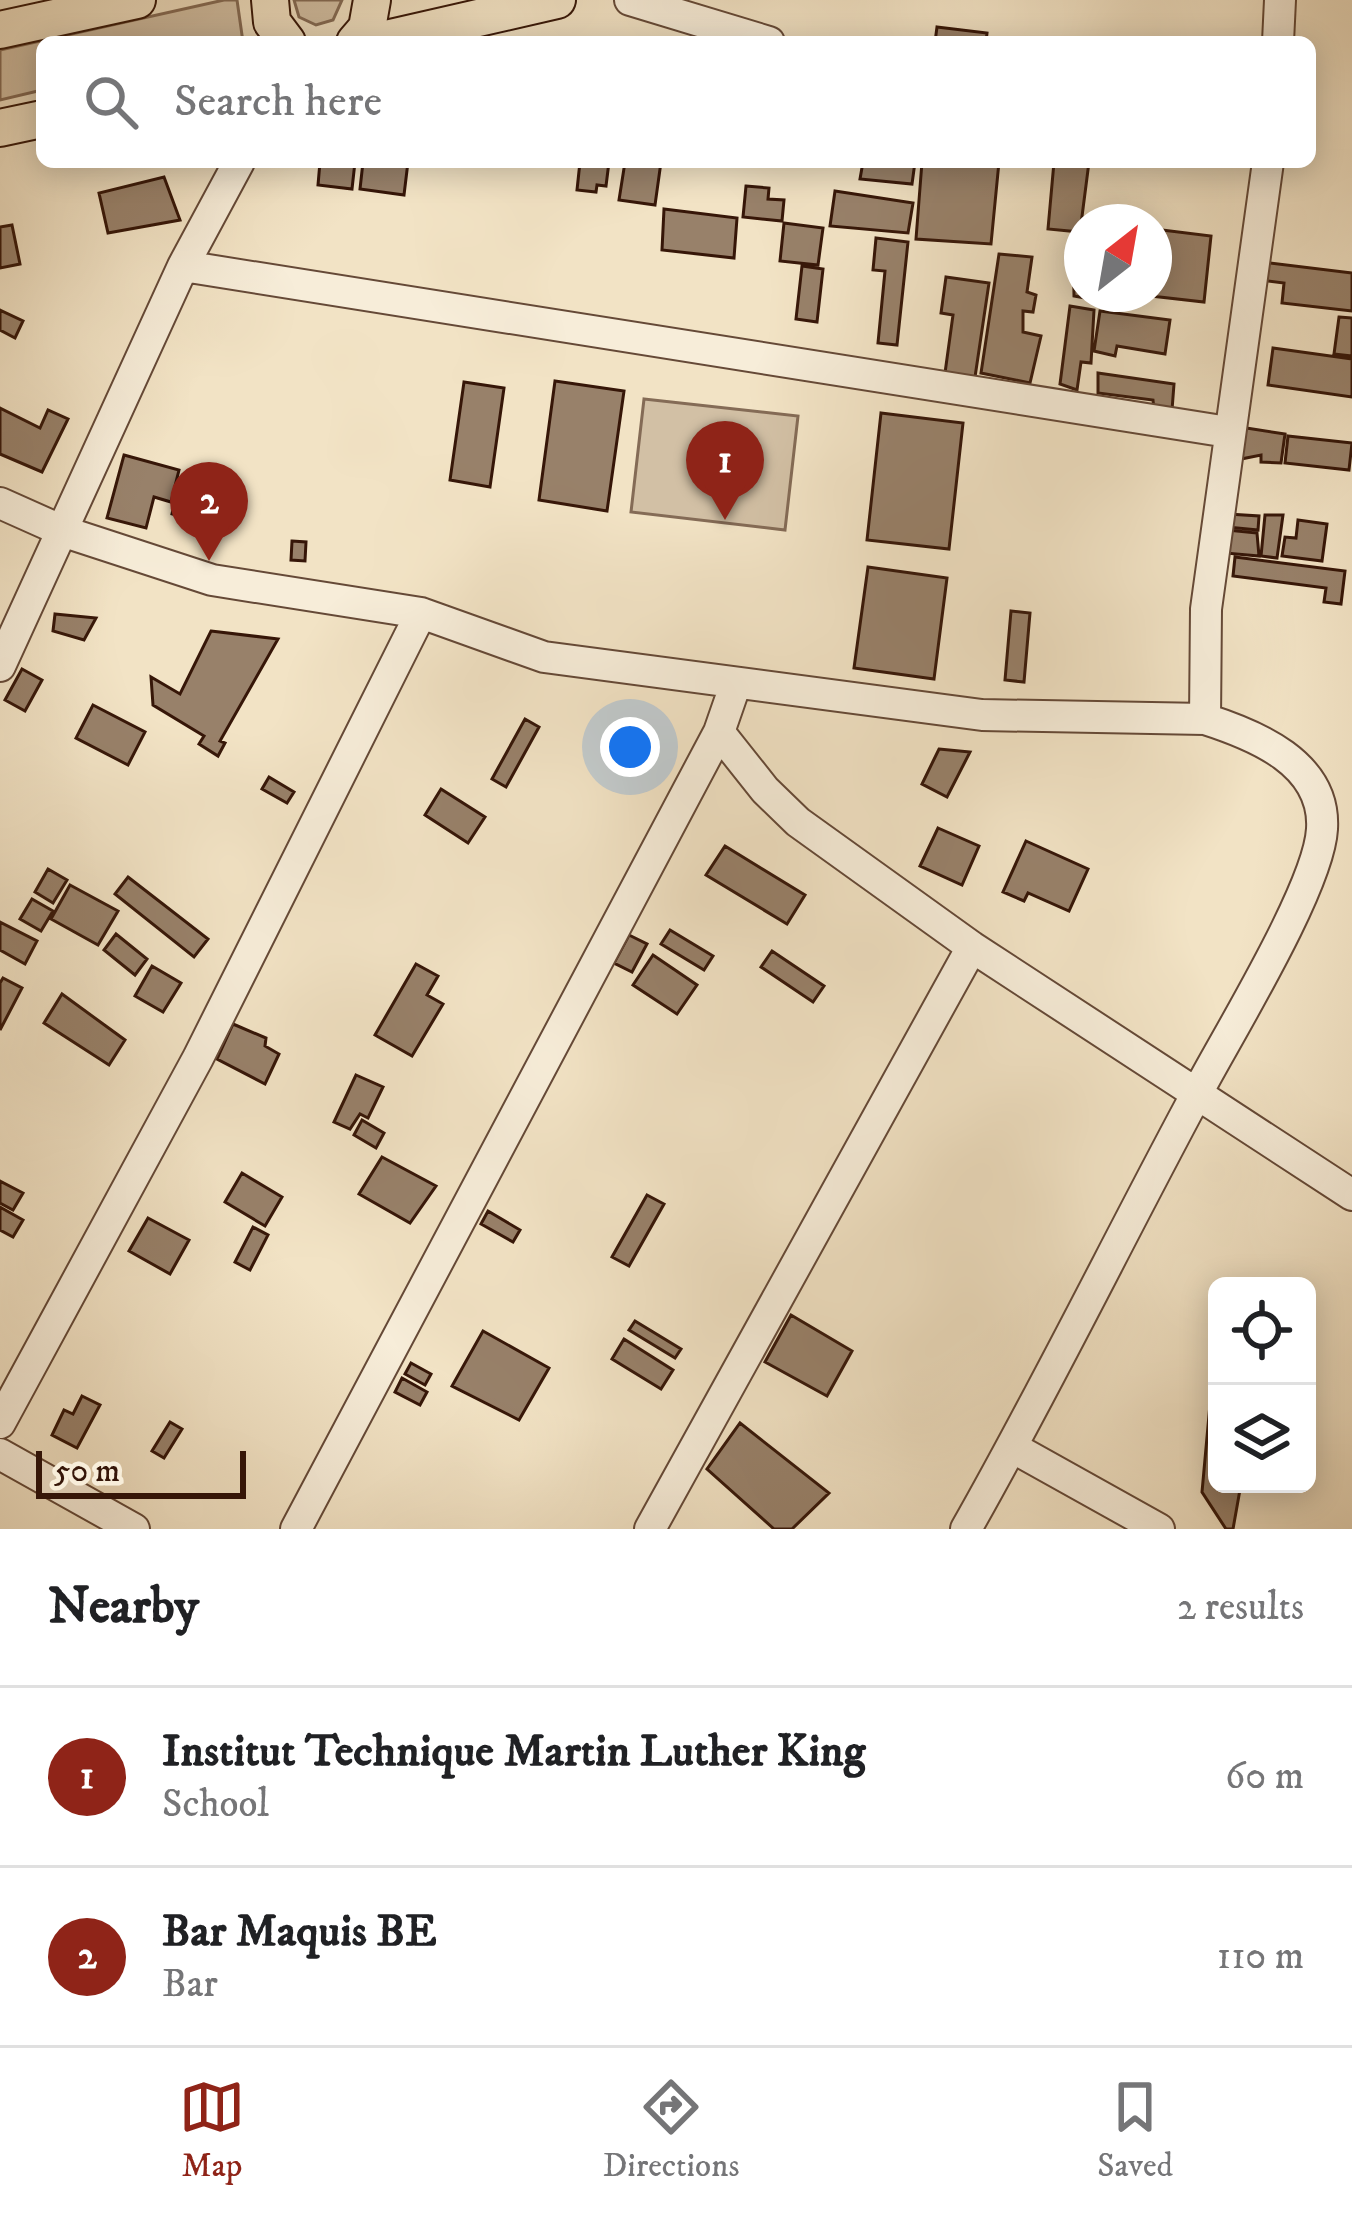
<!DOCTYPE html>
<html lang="en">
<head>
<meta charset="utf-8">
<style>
  body { margin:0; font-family:"IM FELL DW Pica",serif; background:#f2f2f2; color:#202124 }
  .controls { position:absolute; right:36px; bottom:36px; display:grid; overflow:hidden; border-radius:18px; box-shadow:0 6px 30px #0003 }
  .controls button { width:108px; height:108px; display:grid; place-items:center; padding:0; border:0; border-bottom:3px solid #e0e0e0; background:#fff; color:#202124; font:60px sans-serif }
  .compass { position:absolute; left:1064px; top:204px; width:108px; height:108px; border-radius:50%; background:#fff; box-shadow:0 6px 30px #0003; rotate:31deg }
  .scale { position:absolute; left:36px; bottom:30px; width:210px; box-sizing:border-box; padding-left:12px; border:6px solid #361608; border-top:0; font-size:33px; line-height:42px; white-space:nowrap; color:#361608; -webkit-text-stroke:9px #f7edd9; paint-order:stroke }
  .you { position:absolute; left:630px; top:747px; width:42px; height:42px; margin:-30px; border:9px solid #fff; border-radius:50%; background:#1a73e8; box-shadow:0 0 0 18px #1a73e833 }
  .badge { display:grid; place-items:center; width:78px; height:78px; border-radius:50%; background:#8f2418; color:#fff; font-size:39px; font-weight:700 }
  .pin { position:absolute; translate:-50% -99px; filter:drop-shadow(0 3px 6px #0008) }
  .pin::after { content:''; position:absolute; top:63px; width:42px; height:36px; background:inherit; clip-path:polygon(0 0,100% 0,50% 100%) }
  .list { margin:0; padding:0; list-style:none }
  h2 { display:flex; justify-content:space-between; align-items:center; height:156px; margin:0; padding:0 48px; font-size:51px }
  h2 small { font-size:39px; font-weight:400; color:#757577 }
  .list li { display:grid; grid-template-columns:78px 1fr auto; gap:36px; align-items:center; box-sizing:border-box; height:180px; padding:0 48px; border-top:3px solid #e0e0e0 }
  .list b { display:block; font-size:45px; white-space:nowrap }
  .list p { margin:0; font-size:39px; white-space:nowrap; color:#757577 }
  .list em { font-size:39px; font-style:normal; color:#757577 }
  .icon { flex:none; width:66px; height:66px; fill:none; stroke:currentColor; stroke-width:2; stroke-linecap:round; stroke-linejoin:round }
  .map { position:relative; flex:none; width:1352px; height:1529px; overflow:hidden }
  .search { position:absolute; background:#fff; box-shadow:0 6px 30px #0003; left:36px; right:36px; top:36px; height:132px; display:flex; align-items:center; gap:30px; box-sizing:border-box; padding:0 42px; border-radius:18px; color:#757577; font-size:45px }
  .sheet { height:516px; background:#fff }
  nav { display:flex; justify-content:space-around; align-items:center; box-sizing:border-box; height:168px; border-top:3px solid #e0e0e0; background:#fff; font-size:33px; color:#757577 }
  nav a { display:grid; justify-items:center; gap:6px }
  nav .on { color:#8f2418 }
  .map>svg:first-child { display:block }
  .green { fill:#d2c0a5; stroke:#846b56; stroke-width:3 }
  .building { fill:#98816a; stroke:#361608; stroke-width:3 }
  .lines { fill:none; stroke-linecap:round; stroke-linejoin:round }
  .minor-casing { stroke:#654937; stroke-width:34 }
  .major-casing { stroke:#361608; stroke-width:40 }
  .minor { stroke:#f7edd9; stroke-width:30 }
  .major { stroke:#f2e3c5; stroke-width:36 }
</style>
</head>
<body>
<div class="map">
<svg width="1352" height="1529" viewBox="0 0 1352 1529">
  <rect width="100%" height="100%" fill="#f2e3c5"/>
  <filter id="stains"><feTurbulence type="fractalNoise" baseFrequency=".00167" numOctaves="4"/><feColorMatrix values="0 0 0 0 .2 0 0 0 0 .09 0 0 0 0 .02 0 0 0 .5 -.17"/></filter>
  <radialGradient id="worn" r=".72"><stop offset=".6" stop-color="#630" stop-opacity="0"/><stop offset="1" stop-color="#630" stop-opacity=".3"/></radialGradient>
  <path class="green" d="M224,0h13l6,42h-201v48l-42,10v-50z
    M294,0h48l-9,20 -17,5 -17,-8z
    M644,399l154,17 -13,114 -154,-18z"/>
  <path class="building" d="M937,27l50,6 -1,9h-51z
    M320,162h35l-3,27 -34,-4z
    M363,162h45l-4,33 -44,-6z
    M580,162h29l-3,24 -9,-1 -1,7 -19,-2z
    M625,162h36l-6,43 -36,-5z
    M863,162h52l-3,22 -52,-5z
    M922,162h77l-8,82 -75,-5z
    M1054,162h35l-9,70 -32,-3z
    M164,177l16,43 -72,13 -9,-40z
    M746,186l23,2 -1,11 16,1 -2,21 -39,-4z
    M835,191l78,12 -5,30 -78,-7z
    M664,209l73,9 -3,40 -72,-8z
    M784,223l39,5 -5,37 -38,-4z
    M12,225l8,39 -20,4v-41z
    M1154,229l57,7 -7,66 -71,-8h21z
    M1073,236l9,1v57h31l-1,9 -38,-7z
    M876,238l32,4 -11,103 -19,-2 7,-72 -12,-1z
    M999,254l33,3 -5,35 9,3 -3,17 -10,-1v21l18,4 -11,47 -49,-10z
    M1262,262l90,11v38l-70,-8 2,-20 -24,-3z
    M802,266l21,3 -6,53 -21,-3z
    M946,277l43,6 -14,94 -30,-4 8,-58 -12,-2z
    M1070,306l24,4 -3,53 -10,-1 -4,28 -17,-6z
    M0,310l23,11 -8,17 -15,-8z
    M1100,311l70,9 -5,34 -48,-8 -2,10 -21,-5z
    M1339,317l13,1v38l-18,-2z
    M1273,348l79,11v38l-84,-12z
    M1098,373l76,11 -2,26h-18l-1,-10 -55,-7z
    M555,381l69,10 -17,120 -68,-11z
    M464,382l40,6 -14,99 -40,-7z
    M0,408l40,20 8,-18 20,9 -26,53 -42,-18z
    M881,413l82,10 -14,126 -82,-9z
    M1240,427l45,7 -4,29 -20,-1v-7l-25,5z
    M1288,436l64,7 -3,27 -64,-7z
    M124,455l55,15 -8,32 -17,-5 -8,31 -39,-10z
    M176,495l29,6 -5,20 -28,-7z
    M1228,514l31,2 -1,14 -31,-3z
    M1265,515h18l-6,43 -16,-2z
    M1298,520l29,4 -5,37 -40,-5 3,-19 11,1z
    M1227,530l30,3 2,23 -34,-3z
    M292,541l14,1 -1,19 -14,-1z
    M1235,557l110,14 -4,33 -17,-2 2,-14 -93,-12z
    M868,567l79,11 -13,101 -80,-11z
    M1011,611l19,2 -6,69 -19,-2z
    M55,614l41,4 -12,22 -31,-9z
    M211,631l67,8 -58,102 5,2 -7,13 -19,-12 5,-8 -51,-31 -2,-28 29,17z
    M22,669l20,11 -17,31 -20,-11z
    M93,705l52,27 -17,33 -52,-27z
    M525,719l14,8 -33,60 -14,-8z
    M939,749l31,3 -23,45 -25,-13z
    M269,777l25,15 -7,11 -25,-14z
    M441,789l44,28 -17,26 -43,-28z
    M938,828l41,18 -17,39 -42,-19z
    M1026,841l62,28 -19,42 -41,-18 -4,8 -21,-9z
    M725,846l80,49 -18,29 -81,-49z
    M48,869l19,11 -14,23 -18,-11z
    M128,877l80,62 -14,18 -79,-63z
    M70,885l48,26 -20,34 -47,-26z
    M32,899l21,12 -12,20 -21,-12z
    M0,922l37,19 -12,23 -25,-14z
    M670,930l43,26 -9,14 -43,-26z
    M116,934l31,25 -12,16 -31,-25z
    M629,935l18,9 -15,28 -18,-9z
    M772,951l52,35 -11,16 -52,-35z
    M653,955l44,30 -20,29 -44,-29z
    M416,964l22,12 -11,19 16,9 -31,52 -37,-21z
    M152,966l29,17 -18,29 -28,-16z
    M3,978l19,10 -22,42v-47z
    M62,994l63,46 -16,25 -65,-42z
    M233,1024l33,14 -1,8 14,8 -14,30 -48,-25z
    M356,1075l27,12 -15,31 -8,-4 -10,15 -16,-7z
    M362,1120l22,13 -8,15 -22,-13z
    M382,1157l54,29 -26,37 -51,-29z
    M242,1173l40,24 -17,29 -40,-24z
    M0,1181l23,12 -10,17 -13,-7z
    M647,1195l17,9 -35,62 -17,-9z
    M0,1207l23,13 -10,17 -13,-7z
    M488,1211l32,19 -7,12 -32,-18z
    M148,1218l41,22 -19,34 -41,-23z
    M253,1227l15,8 -18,35 -15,-8z
    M791,1315l61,36 -25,45 -62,-34z
    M635,1321l46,28 -6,9 -46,-28z
    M483,1331l66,37 -30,52 -67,-34z
    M624,1339l49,31 -12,19 -49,-30z
    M411,1363l20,11 -6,11 -20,-11z
    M402,1378l25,14 -7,13 -25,-13z
    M1211,1393l6,1v90h24l-8,45h-7l-24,-37z
    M82,1396l18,9 -23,43 -25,-13 12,-25 9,4z
    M170,1422l12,7 -18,29 -12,-7z
    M740,1423l89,70 -37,36h-18l-67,-60z"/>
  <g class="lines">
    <g class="minor-casing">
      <path id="minor" d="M630,0l139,42
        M1278,42l2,-42
        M183,266l1045,166
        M0,503l65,29 147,48 209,33 123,44 438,58 223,4
        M0,666l183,-400 56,-104
        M719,732l46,58 33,32 174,125 380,248
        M0,1423l198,-365 223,-445
        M1012,1447l147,82
        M0,1454l134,75
        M296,1529l423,-797 17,-49
        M650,1529l322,-582
        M966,1529c83,-146 156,-297 236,-445 30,-56 117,-198 120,-255 4,-66 -67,-94 -117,-110l1,-110 62,-447"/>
    </g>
    <g class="major-casing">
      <path id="major" d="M270,0l2,22 15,20
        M0,30l137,-30
        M355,42l12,-14 5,-28
        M373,42l184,-42
        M0,128l42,-9"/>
    </g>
    <use href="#minor" class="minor"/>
    <use href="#major" class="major"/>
  </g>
  <rect width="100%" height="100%" filter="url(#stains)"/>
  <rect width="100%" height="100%" fill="url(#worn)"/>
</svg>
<div class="controls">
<button><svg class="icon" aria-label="locate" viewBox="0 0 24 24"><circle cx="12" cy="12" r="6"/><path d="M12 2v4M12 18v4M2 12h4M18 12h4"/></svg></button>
<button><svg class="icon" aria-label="layers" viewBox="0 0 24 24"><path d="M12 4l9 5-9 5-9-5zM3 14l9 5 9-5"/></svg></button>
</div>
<svg class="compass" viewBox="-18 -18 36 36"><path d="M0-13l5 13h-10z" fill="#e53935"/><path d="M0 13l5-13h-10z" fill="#757577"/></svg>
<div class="scale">50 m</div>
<div class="you"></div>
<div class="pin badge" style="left:725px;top:520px">1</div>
<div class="pin badge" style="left:209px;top:561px">2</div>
<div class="search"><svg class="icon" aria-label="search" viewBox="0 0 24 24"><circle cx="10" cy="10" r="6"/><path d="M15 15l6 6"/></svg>Search here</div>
</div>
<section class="sheet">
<h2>Nearby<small>2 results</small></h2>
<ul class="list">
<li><span class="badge">1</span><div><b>Institut Technique Martin Luther King</b><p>School</p></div><em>60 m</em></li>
<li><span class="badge">2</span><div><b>Bar Maquis BE</b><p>Bar</p></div><em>110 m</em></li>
</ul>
</section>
<nav>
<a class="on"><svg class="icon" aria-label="map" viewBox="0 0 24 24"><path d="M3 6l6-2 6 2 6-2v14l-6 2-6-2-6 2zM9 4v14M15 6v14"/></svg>Map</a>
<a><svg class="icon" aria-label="directions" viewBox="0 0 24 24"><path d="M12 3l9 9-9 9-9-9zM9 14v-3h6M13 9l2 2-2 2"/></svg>Directions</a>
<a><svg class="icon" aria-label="saved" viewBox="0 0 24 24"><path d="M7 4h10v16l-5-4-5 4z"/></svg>Saved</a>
</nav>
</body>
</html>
